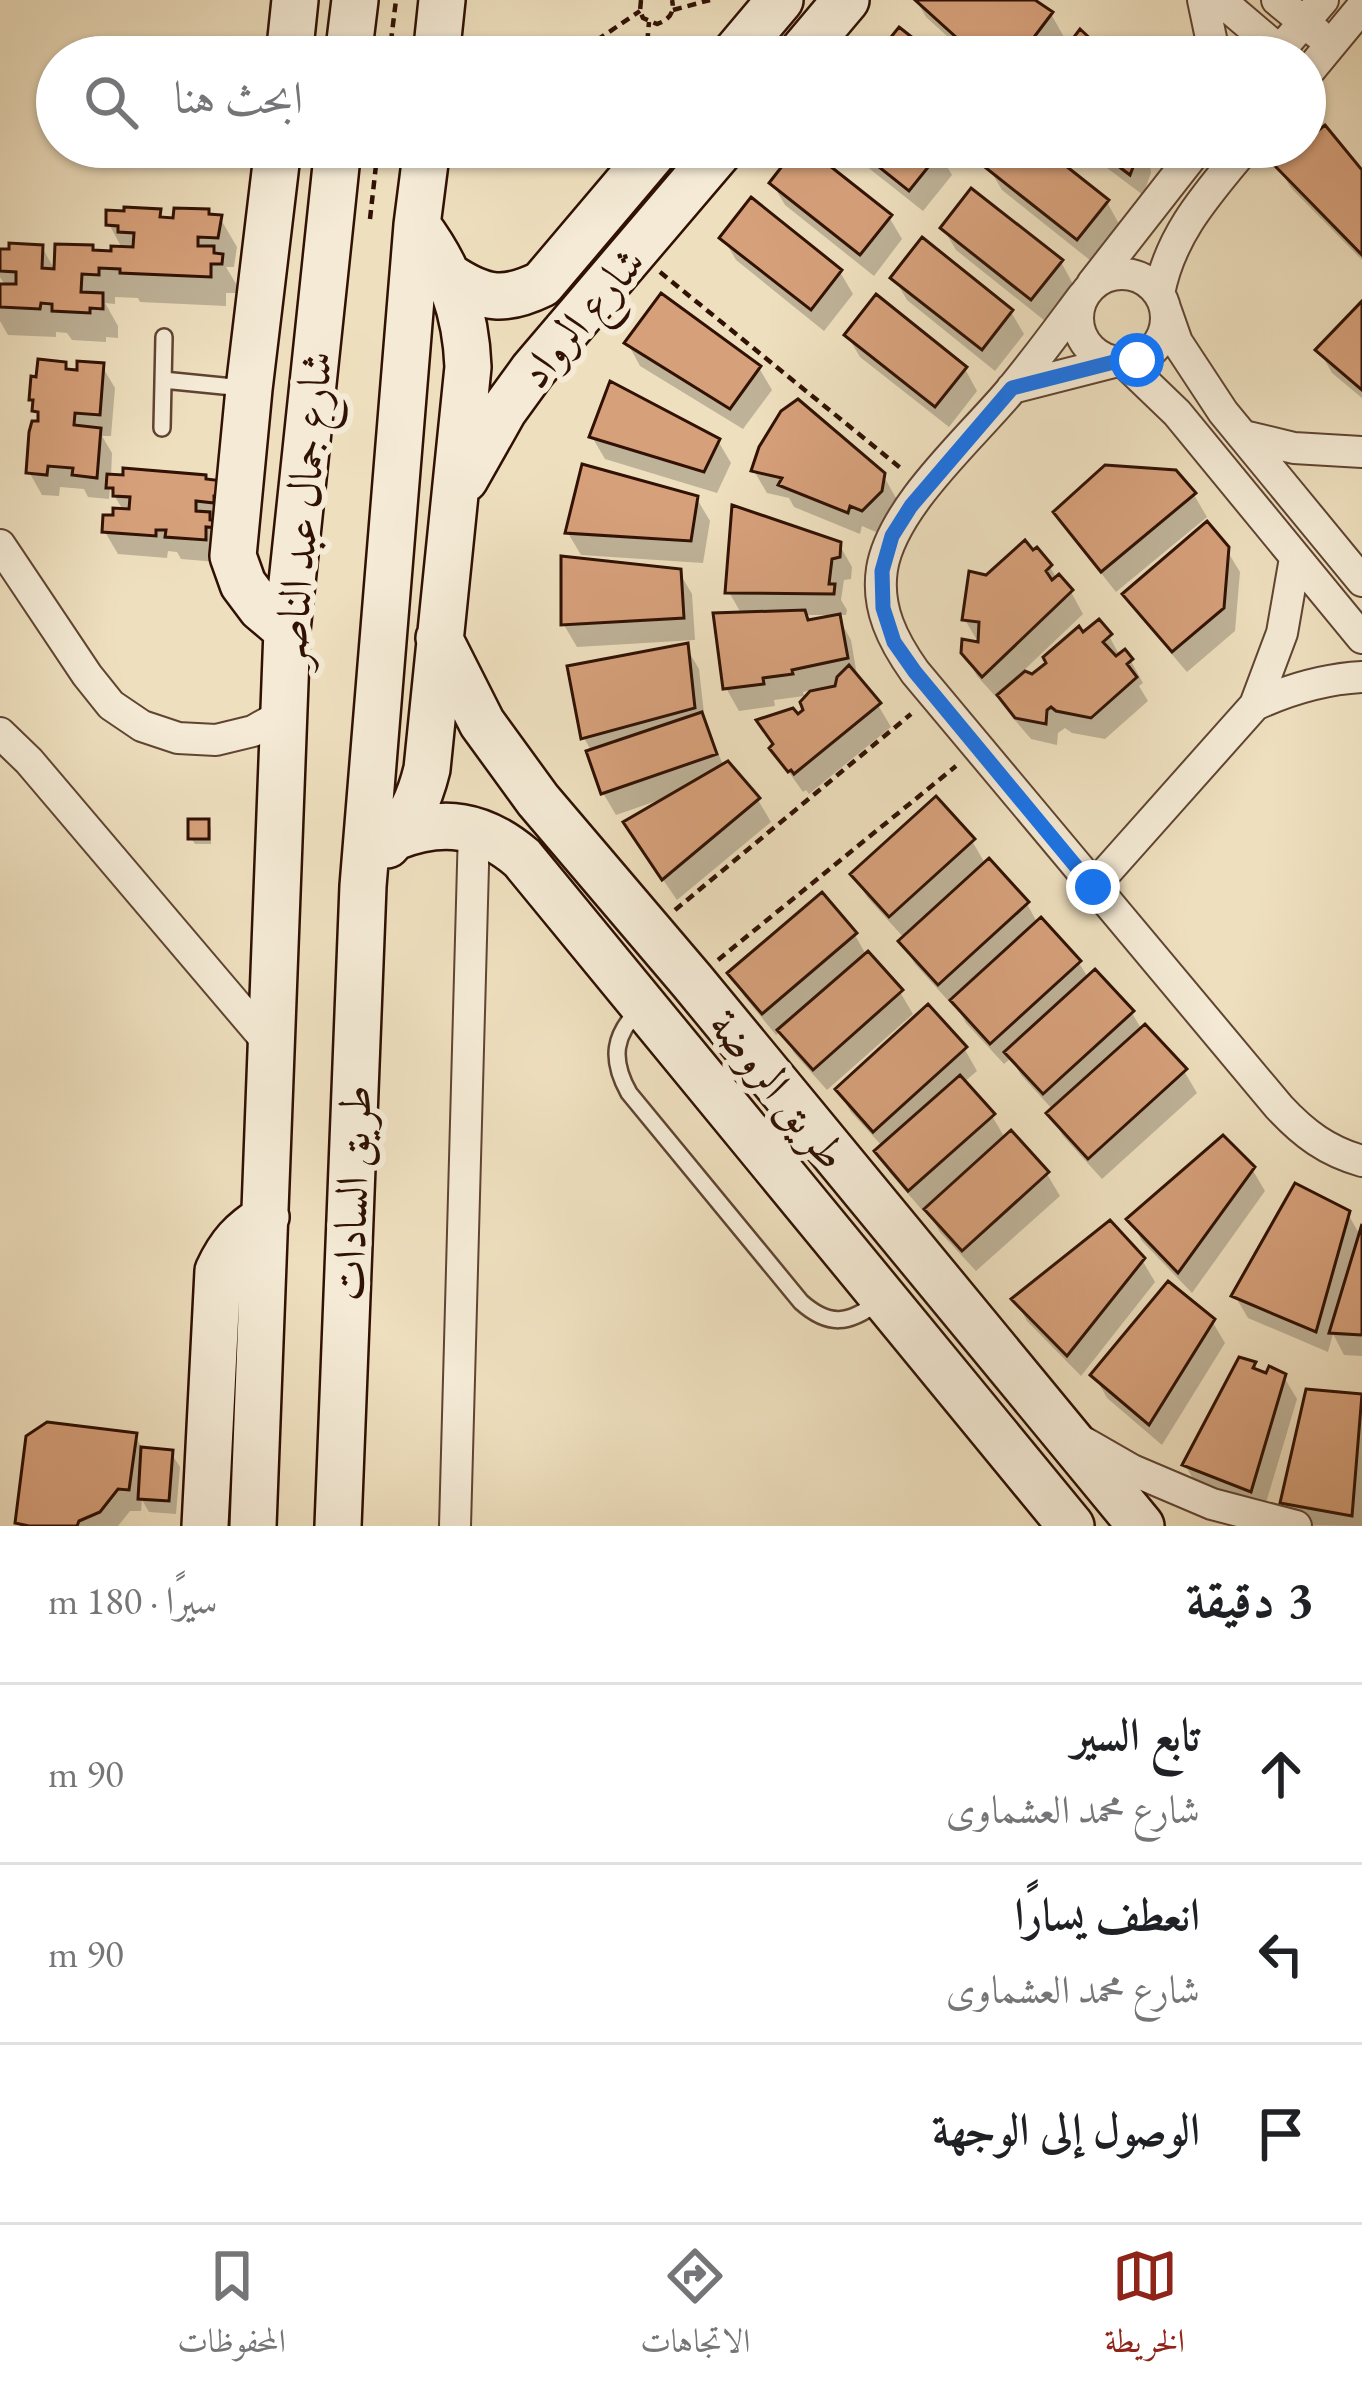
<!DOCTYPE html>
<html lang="ar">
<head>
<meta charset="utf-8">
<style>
  body { margin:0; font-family:"EB Garamond",Amiri,serif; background:#f6f6f6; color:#202124; direction:rtl }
  .stop { position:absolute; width:36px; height:36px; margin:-27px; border:9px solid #1a73e8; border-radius:50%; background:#fff }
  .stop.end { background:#1a73e8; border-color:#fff; box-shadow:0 3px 12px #0008 }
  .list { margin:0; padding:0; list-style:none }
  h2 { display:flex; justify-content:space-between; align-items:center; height:156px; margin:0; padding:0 48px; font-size:51px }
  h2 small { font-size:39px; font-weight:400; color:#757577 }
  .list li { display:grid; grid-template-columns:78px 1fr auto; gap:36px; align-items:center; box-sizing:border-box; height:180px; padding:0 48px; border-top:3px solid #e0e0e0 }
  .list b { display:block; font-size:45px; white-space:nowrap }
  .list p { margin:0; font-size:39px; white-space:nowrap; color:#757577 }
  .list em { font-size:39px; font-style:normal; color:#757577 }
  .icon { flex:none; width:66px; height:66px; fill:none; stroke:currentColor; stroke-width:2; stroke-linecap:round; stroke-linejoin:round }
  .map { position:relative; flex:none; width:1362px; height:1526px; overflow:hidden; direction:ltr }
  .search { position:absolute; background:#fff; box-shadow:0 3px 9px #0004; left:36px; right:36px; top:36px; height:132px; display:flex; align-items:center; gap:30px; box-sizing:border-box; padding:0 42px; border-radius:66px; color:#757577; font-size:45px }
  .sheet { height:696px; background:#fff }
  nav { display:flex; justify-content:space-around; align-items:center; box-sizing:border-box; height:168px; border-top:3px solid #e0e0e0; background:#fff; font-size:33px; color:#757577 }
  nav a { display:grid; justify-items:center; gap:6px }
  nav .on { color:#8f2418 }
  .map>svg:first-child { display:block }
  .shadow { fill:#0003; fill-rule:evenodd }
  .building { fill:#d6a07a; stroke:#301104; stroke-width:3 }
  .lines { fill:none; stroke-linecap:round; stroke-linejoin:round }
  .lane-casing { stroke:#604432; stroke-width:20 }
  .street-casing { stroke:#604432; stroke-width:34 }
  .secondary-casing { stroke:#301104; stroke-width:50 }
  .path { stroke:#301104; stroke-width:4.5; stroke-dasharray:9 6; stroke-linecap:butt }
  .lane { stroke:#f4ead5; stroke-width:15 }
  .street { stroke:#f4ead5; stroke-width:30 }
  .secondary { stroke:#f4ead5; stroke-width:45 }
  .route { stroke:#1a73e8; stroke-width:15 }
  .labels { text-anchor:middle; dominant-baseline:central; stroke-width:12; stroke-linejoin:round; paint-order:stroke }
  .street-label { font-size:45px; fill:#301104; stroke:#f4ead5 }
</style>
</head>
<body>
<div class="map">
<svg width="1362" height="1526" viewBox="0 0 1362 1526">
  <rect width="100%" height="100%" fill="#eedfbe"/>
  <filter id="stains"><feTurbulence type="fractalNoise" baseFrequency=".00167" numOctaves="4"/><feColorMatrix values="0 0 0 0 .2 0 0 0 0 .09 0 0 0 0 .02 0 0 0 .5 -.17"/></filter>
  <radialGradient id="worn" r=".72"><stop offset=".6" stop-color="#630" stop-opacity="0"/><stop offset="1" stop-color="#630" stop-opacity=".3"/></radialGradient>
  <path class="shadow" d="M916,0h113l22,14 13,23 -16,20h-78l-44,-40z
    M1305,145l57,30v85l-71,-72 -13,-22z
    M801,147l88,70 13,22 -28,37 -89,-71 -13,-22z
    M842,147h90l7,6 13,22 -29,36z
    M955,147h27l-10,13z
    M1006,147h31l70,55 12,22 -28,37 -89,-71 -13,-22z
    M1079,147h69l3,26 -8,22z
    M159,211l5,9 56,-2 17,29 -3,20h-8l12,20 -1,6h-11v13l-86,-4 -2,-4 -23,-1v7l-10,-1 13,23v12l-12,-1v5l-34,-2 -5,-7 -11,-1v5l-48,-2 -8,-14v-34h6l-6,-10v-25l42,-5 15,27 37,-21 29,-3 -14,-26z
    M943,228l118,34 12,22 -28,37 -89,-71z
    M723,238l117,34 13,22 -29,37 -88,-71z
    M894,278l117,34 13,22 -29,37 -88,-71z
    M1362,305v93l-30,-25 -13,-23z
    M847,335l118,34 12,22 -28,36 -89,-70z
    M628,344l131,24 13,22 -29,39 -103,-63z
    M65,365l4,8 33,-7 13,22 -4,48h-9l10,17 -1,24 110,7 -4,78 -36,-3 -4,-7 -9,-1 -1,7 -49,-4 -13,-22 19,-20 -14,-24 -1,11 -21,-2 -4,-8 -24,-2 -1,9 -17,-1 -13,-23 12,-52 -9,-21z
    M592,437l126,4 13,22 -14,30 -112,-34z
    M754,471l129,4 13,23 -2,16 -18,18 -14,-6 -2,8 -66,-27 -5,-9 -22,-5z
    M1174,473l20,22 13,22 -91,75 -46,-58 -13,-22z
    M697,499l13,22 -7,42 -122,-8 -13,-22z
    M839,544l13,23 -1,12 -7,1 -3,20 6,10 -1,5h-9l14,25 7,41 20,24 13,22 -82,67 -3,-4 -3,2 -27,-38 22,-36 8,-7 -3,-8 14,-14 -14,3 1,4 -30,4 1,6 -36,5 -13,-23 16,-73 -13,-23zM804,615h30l-25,8z
    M1226,549l14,23 -5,59 -48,41 -48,-56 -13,-22z
    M1050,567l7,12 14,13 12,22 -61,58 11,5 50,-41h26l11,20 4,-3 7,8 12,22 -4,3 9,15 -43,38 -33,-6 -7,-5 -7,5 -1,12 -26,-6 -18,-21 -14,-24 -3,3 -19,-21 -13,-24 16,-7 -15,-25 22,-42z
    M679,572l13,22 3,46 -118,7 -13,-22z
    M686,647l13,22 6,53 19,45 34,33 13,22 -94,78 -38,-55 23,-46 -46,16 -13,-22 -11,-41 -8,-14z
    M207,822l4,6v16h-16l-4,-6z
    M972,841l14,24 3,-3 38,42 11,20 3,-3 38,42 10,16 6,-6 37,40 10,17 42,41 13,22 -95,86 -39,-43 -13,-22 4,-3 -33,-36 -10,-17 -7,6 -38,-41 -11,-20 -2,3 -38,-42 -13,-22 3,-3 -38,-42 -13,-22z
    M855,935l10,18 35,39 13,22 -86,76 -33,-37 -13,-22 -5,4 -32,-39 -13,-22z
    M964,1048l13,23 -14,12 29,33 13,22 42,36 13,22 -84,75 -36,-39 -14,-24 -3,3 -33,-38 -13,-22 6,-4 -32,-35 -13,-22z
    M1252,1169l13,22 -73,102 -50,-52 -12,-22z
    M1348,1214l13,23 1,-3v122l-18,-1 -11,-21 -5,18 -80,-34 -13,-22z
    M1142,1260l13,22 -74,94 -54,-55 -12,-21z
    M1212,1321l13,22 -63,102 -55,-47 -13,-23z
    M1254,1364l5,10 25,3 13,22 -34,114 -65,-26 -13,-22z
    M1308,1392l54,5v129l-66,-1 -13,-23z
    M135,1436l9,15 27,2 9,14 -4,47 -27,-2 -7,-12 -1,11h-11l-12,15h-98l-2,-3z"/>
  <path class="building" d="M915,0h120l18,12 -34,45h-41z
    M899,27l38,30h-62z
    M1080,29l30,28h-51z
    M1325,125l37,45v85l-88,-90 23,-18h8v-6z
    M797,147h9l86,68 -32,40 -91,-72z
    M854,147h83l4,4 -32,40z
    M1002,147h40l67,53 -32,40 -91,-72z
    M1093,147h47v2l-10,26z
    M971,188l92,72 -32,40 -91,-72z
    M751,197l91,73 -31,40 -92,-72z
    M124,207l37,2 -1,8 13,1 1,-10 35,1v5l13,1 -4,23 -20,-1v9h16v7l9,1 -1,10h-11v13l-91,-4v-4l-21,-1v7l-17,-1 -1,18 22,1v16l-13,-1v5l-38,-2v-7l-11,-1 -1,6 -40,-2v-23h16v-12l-16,-1v-22h9v-6l34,2 -1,23 12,1 1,-25 38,1v5l18,1v-5l22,1 1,-14 -16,-1v-6l-12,-1v-15l18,1z
    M922,237l91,73 -31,40 -92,-72z
    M661,293l100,73 -31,43 -106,-66z
    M876,294l91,73 -32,40 -91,-72z
    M1362,301v89l-47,-40z
    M38,359l28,3v7l11,1v-9l27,2 -4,52 -25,-2 -1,12 27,3 -4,50 -25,-3 1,-7 -25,-2 -1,9 -21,-2 3,-41 3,-11h6v-9l-6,-1 1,-11h-4l2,-24 5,1z
    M610,381l110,58 -16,33 -115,-35z
    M798,399l87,74 -3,18 -20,20 -12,-5 -2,7 -70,-28 4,-7 -31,-7 8,-24 22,-36z
    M582,464l116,32 -7,45 -126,-8z
    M1105,465l71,5 20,23 -95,79 -48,-60z
    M123,468l83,7v4l17,2 -2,15h-7v7l-18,-2v10l14,1v8l9,1 -1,7 -12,-1v13l-41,-3 1,-7h-10v6l-54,-4 1,-17h10v-7l16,1 1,-12 -17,-1v-8h-7l1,-14 16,1z
    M732,505l109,37 -1,15 -8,2 -3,25h6l-1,10 -109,-1z
    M1207,521l22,26 -5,61 -52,44 -50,-58z
    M1025,540l8,10 4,-3 15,18 -6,6 6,9 7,-6 14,16 -91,87 -21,-24 1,-14 16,3 1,-20 -17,-2 7,-49 17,4z
    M561,556l120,13 3,49 -123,7z
    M805,610l3,10 32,-6 8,44 -56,12 1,4 -30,4 1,6 -41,5 -10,-76z
    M1099,619l13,15 -9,8 13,14 9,-7 8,10 -6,5 10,13 -46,41 -35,-7 -5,-4 -4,3 -1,14 -31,-6 -18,-23 28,-24 7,3 14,-11 -3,-6 36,-31 4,6z
    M688,643l7,65 -114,31 -14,-73z
    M849,665l32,38 -87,71 -3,-4 -3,2 -19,-24 4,-4 -17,-24 37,-12 5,6 5,-4 -3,-8 10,-11 25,-5 2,-9z
    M702,712l15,42 -116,40 -15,-43z
    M728,761l32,37 -98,82 -39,-58z
    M936,796l39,43 -86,78 -39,-43z
    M188,819h21v20h-21z
    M989,858l40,44 -91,83 -40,-44z
    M822,892l35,41 -95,81 -35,-41z
    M1041,917l40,44 -91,83 -40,-44z
    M868,951l35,39 -90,80 -36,-40z
    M1095,969l39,42 -91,83 -39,-42z
    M928,1004l39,43 -94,85 -38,-43z
    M1145,1024l42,45 -99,90 -42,-46z
    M960,1075l35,39 -87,77 -34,-40z
    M1011,1130l38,42 -87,79 -38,-42z
    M1223,1135l32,32 -77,106 -52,-54z
    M1295,1183l55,28 -34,121 -85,-36z
    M1110,1220l35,38 -78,98 -56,-57z
    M1362,1224v111l-33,-2z
    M1168,1281l47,38 -66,106 -59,-50z
    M1239,1357l17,5 -3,6 13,5 3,-7 17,8 -35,118 -69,-27z
    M1306,1389l56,5 -10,122 -72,-13z
    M47,1422l90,11 -8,57 -11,-1 -18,23 -21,9 -2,5h-48l-14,-3 11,-87z
    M141,1447l32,3 -4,51 -31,-2z"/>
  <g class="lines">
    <g class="lane-casing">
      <path id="lane" d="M163,380l80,8
        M162,428l2,-91
        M642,1007c-29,27 -32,52 -13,86l172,209c28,25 48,22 77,0"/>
    </g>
    <g class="street-casing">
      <path id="street" d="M1203,0l12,57
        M1220,0l67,57
        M1277,0l40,33
        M1274,57l49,-57
        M1305,76l57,-69
        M1078 318a44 44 0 1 1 88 0a44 44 0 1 1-88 0Z
        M1092,284l107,-137
        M1159,294c11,-60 49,-101 87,-147
        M1083,296c-24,32 -48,65 -73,95 -40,48 -118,116 -128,178 -6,39 11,72 33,103l364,435c25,27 48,44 83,54
        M1165,308l12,34 46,70 139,169
        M1124,362l53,51 185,225
        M1012,388l102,-26
        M1244,436l50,12 68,4
        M0,545l87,130 24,30 31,21 36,12 38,2 37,-9 32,-18
        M1255,705c35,-16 68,-26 107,-28
        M0,733l29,28 243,286
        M1093,887l162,-182 27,-72 13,-75
        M1085,1443l47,27 80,34 84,22
        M455,1526l19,-697"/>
    </g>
    <g class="secondary-casing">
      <path id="secondary" d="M289,57l6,-57
        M348,57l7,-57
        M436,57l6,-57
        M732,57l48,-57
        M798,57l48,-57
        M278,147l-29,242 -16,167 10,28 18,24 26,22
        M450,277c35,23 55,25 92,7l116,-137
        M465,479l39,-69 29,-40 190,-223
        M439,638l43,85 56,77 154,181 449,545
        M395,837c49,-19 87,-13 127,21l549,668
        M387,845c22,-22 33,-47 40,-76l41,-402c-2,-55 -18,-98 -51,-142
        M205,1526l13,-255c12,-26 24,-39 48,-54
        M253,1526l34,-896 51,-483
        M338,1526l25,-640 54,-661 10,-78"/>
    </g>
    <path class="path" d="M641,0l-1,11 3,7 14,6c12,-4 18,-11 15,-24
      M673,10l37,-10
      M389,57l7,-57
      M572,57l68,-46
      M646,57l3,-35
      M370,219l8,-72
      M660,272l243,198
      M675,910l236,-196
      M718,960l238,-194"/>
    <use href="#lane" class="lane"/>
    <use href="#street" class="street"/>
    <use href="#secondary" class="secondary"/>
  </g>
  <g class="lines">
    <path class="route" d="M1093,887l-178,-215 -21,-30 -11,-34 -1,-37 10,-35 19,-30 101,-118 102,-26 23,-2"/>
  </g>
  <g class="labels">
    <g class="street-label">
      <text transform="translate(581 317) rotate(-50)">شارع الرواد</text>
      <text transform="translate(302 509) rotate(-85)">شارع جمال عبد الناصر</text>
      <text transform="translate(779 1089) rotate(51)">طريق الروضة</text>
      <text transform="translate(351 1193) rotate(-88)">طريق السادات</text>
    </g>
  </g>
  <rect width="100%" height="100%" filter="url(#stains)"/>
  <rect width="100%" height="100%" fill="url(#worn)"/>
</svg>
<div class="stop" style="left:1137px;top:360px"></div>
<div class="stop end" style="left:1093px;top:887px"></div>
<div class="search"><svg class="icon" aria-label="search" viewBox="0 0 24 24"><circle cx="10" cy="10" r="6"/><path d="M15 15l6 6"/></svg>ابحث هنا</div>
</div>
<section class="sheet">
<h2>3 دقيقة<small>سيرًا · 180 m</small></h2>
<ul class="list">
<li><svg class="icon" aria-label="ahead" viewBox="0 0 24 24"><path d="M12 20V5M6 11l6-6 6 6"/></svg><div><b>تابع السير</b><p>شارع محمد العشماوى</p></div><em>90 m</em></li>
<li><svg class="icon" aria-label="left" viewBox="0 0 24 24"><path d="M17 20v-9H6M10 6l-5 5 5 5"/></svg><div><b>انعطف يسارًا</b><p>شارع محمد العشماوى</p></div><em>90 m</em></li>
<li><svg class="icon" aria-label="arrive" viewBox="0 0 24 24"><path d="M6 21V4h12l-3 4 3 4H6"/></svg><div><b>الوصول إلى الوجهة</b></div></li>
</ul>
</section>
<nav>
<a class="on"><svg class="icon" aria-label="map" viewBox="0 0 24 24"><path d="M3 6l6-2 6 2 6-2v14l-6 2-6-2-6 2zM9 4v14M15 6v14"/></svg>الخريطة</a>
<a><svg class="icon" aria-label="directions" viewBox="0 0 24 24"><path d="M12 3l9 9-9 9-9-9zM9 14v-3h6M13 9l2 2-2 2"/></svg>الاتجاهات</a>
<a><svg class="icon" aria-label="saved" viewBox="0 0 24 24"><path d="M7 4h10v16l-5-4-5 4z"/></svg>المحفوظات</a>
</nav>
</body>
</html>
